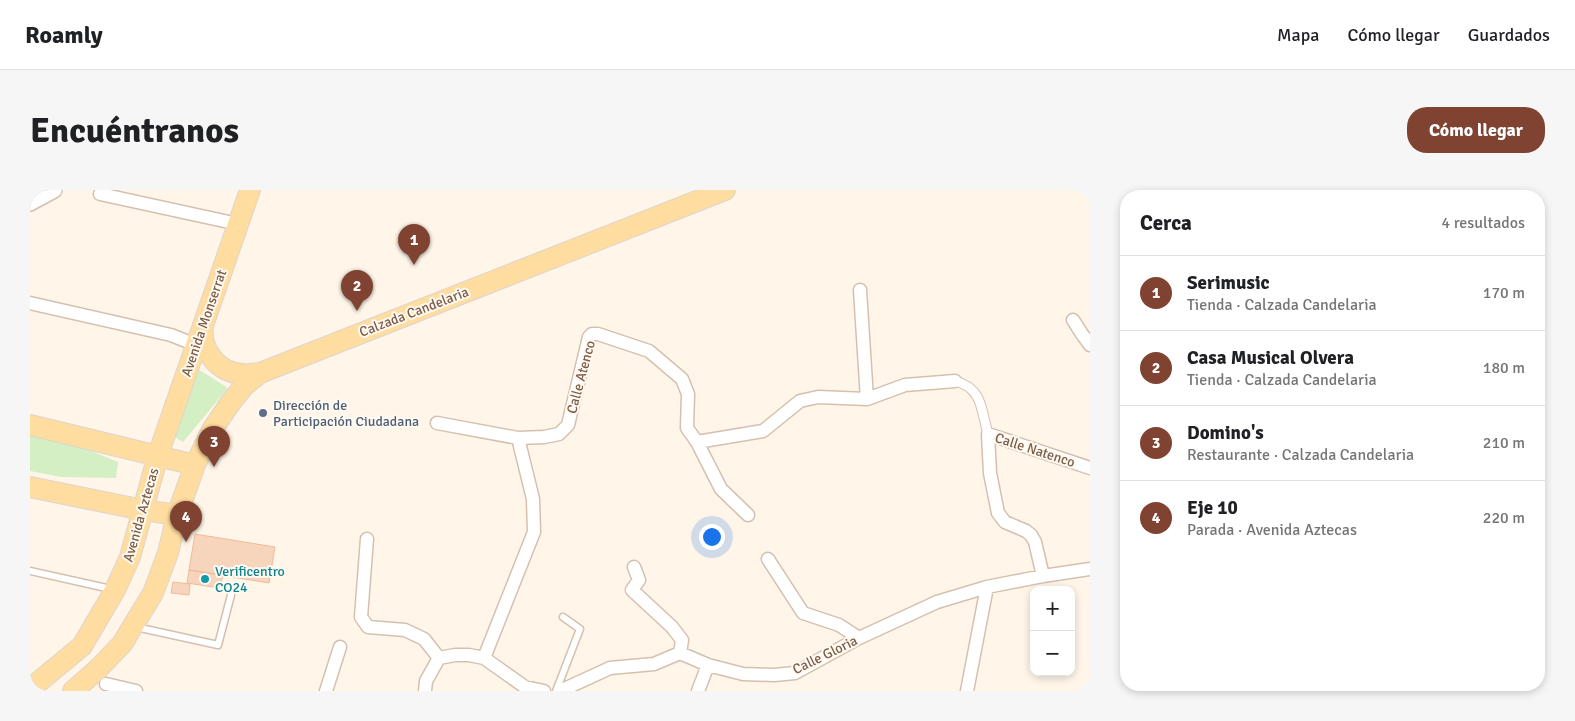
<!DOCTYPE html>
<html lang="es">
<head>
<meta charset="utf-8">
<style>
  body { margin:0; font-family:Signika,sans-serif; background:#f6f6f6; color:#202124 }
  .controls { position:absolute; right:15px; bottom:15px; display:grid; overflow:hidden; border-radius:10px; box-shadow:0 2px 8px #0003 }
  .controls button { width:45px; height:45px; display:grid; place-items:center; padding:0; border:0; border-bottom:1px solid #e0e0e0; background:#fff; color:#202124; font:25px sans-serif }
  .you { position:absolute; left:681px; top:346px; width:18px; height:18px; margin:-12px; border:4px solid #fff; border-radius:50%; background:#1a73e8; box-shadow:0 0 0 8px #1a73e833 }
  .badge { display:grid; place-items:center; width:32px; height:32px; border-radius:50%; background:#804231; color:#fff; font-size:16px; font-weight:700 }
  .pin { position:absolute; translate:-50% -41px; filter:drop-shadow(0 1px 2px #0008) }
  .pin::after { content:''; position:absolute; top:26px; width:18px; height:15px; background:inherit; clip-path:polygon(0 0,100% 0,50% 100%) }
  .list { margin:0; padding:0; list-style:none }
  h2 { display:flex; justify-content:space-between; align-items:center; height:65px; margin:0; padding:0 20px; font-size:21px }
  h2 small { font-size:16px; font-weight:400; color:#757577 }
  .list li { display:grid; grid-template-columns:32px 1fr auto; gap:15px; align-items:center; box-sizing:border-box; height:75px; padding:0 20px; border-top:1px solid #e0e0e0 }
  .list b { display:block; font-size:19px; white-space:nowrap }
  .list p { margin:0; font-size:16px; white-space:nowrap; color:#757577 }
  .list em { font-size:16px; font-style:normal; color:#757577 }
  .map { position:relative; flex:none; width:1060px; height:501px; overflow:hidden; border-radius:20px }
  header { display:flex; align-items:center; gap:30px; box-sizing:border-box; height:70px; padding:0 25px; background:#fff; border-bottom:1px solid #e0e0e0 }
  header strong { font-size:24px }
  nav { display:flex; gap:28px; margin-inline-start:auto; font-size:18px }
  .intro { display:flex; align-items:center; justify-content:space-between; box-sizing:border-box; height:120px; padding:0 30px }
  h1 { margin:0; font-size:35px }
  .button { padding:12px 22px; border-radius:20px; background:#804231; color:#fff; font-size:18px; font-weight:700 }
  main { display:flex; gap:30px; padding:0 30px }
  aside { flex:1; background:#fff; border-radius:20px; box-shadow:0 2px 8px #0003 }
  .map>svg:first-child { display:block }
  .green { fill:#d5efc4 }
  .building { fill:#f7d5bd; stroke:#ecbb9b }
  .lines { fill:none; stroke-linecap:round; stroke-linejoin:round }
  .service-casing { stroke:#d5c0af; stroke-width:9 }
  .pedestrian-casing { stroke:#d5c0af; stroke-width:11 }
  .minor-casing { stroke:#d5c0af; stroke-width:15 }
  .tertiary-casing { stroke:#d5c0af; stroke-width:18 }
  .primary-casing { stroke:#ddd5cf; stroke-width:22 }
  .service { stroke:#fff; stroke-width:6 }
  .pedestrian { stroke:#fff; stroke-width:9 }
  .minor { stroke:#fff; stroke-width:12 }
  .tertiary { stroke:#fff; stroke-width:15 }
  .primary { stroke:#ffdc9f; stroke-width:20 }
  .service-dot { fill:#5c6f8a; stroke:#fffaf1; stroke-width:2 }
  .culture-dot { fill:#0f9aa8; stroke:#fffaf1; stroke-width:2 }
  .labels { text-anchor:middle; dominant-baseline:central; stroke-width:4; stroke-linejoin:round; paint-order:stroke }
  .street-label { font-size:14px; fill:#7d5c48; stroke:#fffaf1 }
  .service-label { font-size:14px; fill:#4e5e75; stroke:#fffaf1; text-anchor:start }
  .culture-label { font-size:14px; fill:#0d838f; stroke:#fffaf1; text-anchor:start }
</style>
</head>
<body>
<header>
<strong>Roamly</strong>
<nav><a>Mapa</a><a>Cómo llegar</a><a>Guardados</a></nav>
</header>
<div class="intro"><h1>Encuéntranos</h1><a class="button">Cómo llegar</a></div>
<main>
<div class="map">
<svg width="1060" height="501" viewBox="0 0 1060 501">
  <rect width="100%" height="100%" fill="#fff6e9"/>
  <path class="green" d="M163,176l35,22 -45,54 -10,-6z
    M0,245l49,11 39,16 -2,16 -55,-1 -31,-6z"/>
  <path class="building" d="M165,344l80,13 -6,36 -80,-13z
    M159,380l34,5 -3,13 -33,-5z
    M143,392l17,2 -1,11 -18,-2z"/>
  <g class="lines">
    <g class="service-casing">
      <path id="service" d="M0,381l81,18
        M106,437l82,18 13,-50
        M526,501l24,-62 -17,-12"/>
    </g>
    <g class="pedestrian-casing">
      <path id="pedestrian" d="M925,191c28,7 26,29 33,53"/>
    </g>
    <g class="minor-casing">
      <path id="minor" d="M70,4l138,30
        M830,100l7,109
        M0,113l141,32 25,10
        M1043,130l9,14 8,11
        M407,233l81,15
        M667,252l66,-11 37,-30 18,-4 49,2 38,-14 50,-4
        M337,349l-6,78 7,10 37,3 19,9 15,19
        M738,369l35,54 36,12 20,13
        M604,377l5,13 -7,10 40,37 10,13 -2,13
        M1013,386l-8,-34 -4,-7 -5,-4 -21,-9 -7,-9 -8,-40 -2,-39 102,34
        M454,468l50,-126 -1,-33 -15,-61 26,-1 15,-3 9,-9 21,-88 3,-3h6l51,17 33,28 6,15 -1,34 10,14 24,47 27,26
        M76,494l30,7
        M296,501l14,-44
        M395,501l1,-10 13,-23 16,-3h14l15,3 41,29 19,4
        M530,501l50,-23 44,-4 26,-11 28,12 35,9 31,1 21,-2 64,-35 78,-36 50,-15 56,-11 47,-7
        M668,501l10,-26
        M937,501l20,-104"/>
    </g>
    <g class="tertiary-casing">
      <path id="tertiary" d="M0,13l24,-13"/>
    </g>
    <g class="primary-casing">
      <path id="primary" d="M173,137c-3,24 16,46 40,47 5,1 11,-1 17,-1
        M0,235l165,40
        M0,297l113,23 34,5
        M0,499l52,-43 33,-56 15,-33 28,-102 92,-265
        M43,501l25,-22 24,-25 31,-51 15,-40 9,-38 18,-50 17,-35 19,-28 13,-16 16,-13 465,-183"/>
    </g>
    <use href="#service" class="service"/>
    <use href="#pedestrian" class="pedestrian"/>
    <use href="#minor" class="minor"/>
    <use href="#tertiary" class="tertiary"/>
    <use href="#primary" class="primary"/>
  </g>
  <circle class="service-dot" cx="233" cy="223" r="5"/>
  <circle class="culture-dot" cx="175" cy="389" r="5"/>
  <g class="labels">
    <g class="street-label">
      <text transform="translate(384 122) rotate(-21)">Calzada Candelaria</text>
      <text transform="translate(174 133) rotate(-71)">Avenida Monserrat</text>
      <text transform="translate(551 187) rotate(-75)">Calle Atenco</text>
      <text transform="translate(1005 260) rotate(18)">Calle Natenco</text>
      <text transform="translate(111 325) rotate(-74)">Avenida Aztecas</text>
      <text transform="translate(795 465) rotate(-26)">Calle Gloria</text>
    </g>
    <g class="service-label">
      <text x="243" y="215">Dirección de<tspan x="243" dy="16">Participación Ciudadana</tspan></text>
    </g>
    <g class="culture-label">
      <text x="185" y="381">Verificentro<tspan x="185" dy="16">CO24</tspan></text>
    </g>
  </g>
</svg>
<div class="controls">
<button>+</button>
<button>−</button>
</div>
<div class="you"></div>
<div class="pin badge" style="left:384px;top:75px">1</div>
<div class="pin badge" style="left:327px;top:121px">2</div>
<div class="pin badge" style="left:184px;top:277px">3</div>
<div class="pin badge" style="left:156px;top:352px">4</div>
</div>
<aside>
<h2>Cerca<small>4 resultados</small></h2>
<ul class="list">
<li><span class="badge">1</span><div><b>Serimusic</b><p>Tienda · Calzada Candelaria</p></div><em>170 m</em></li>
<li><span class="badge">2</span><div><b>Casa Musical Olvera</b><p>Tienda · Calzada Candelaria</p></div><em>180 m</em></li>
<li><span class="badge">3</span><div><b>Domino's</b><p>Restaurante · Calzada Candelaria</p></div><em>210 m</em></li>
<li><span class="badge">4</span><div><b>Eje 10</b><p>Parada · Avenida Aztecas</p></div><em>220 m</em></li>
</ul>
</aside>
</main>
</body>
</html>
